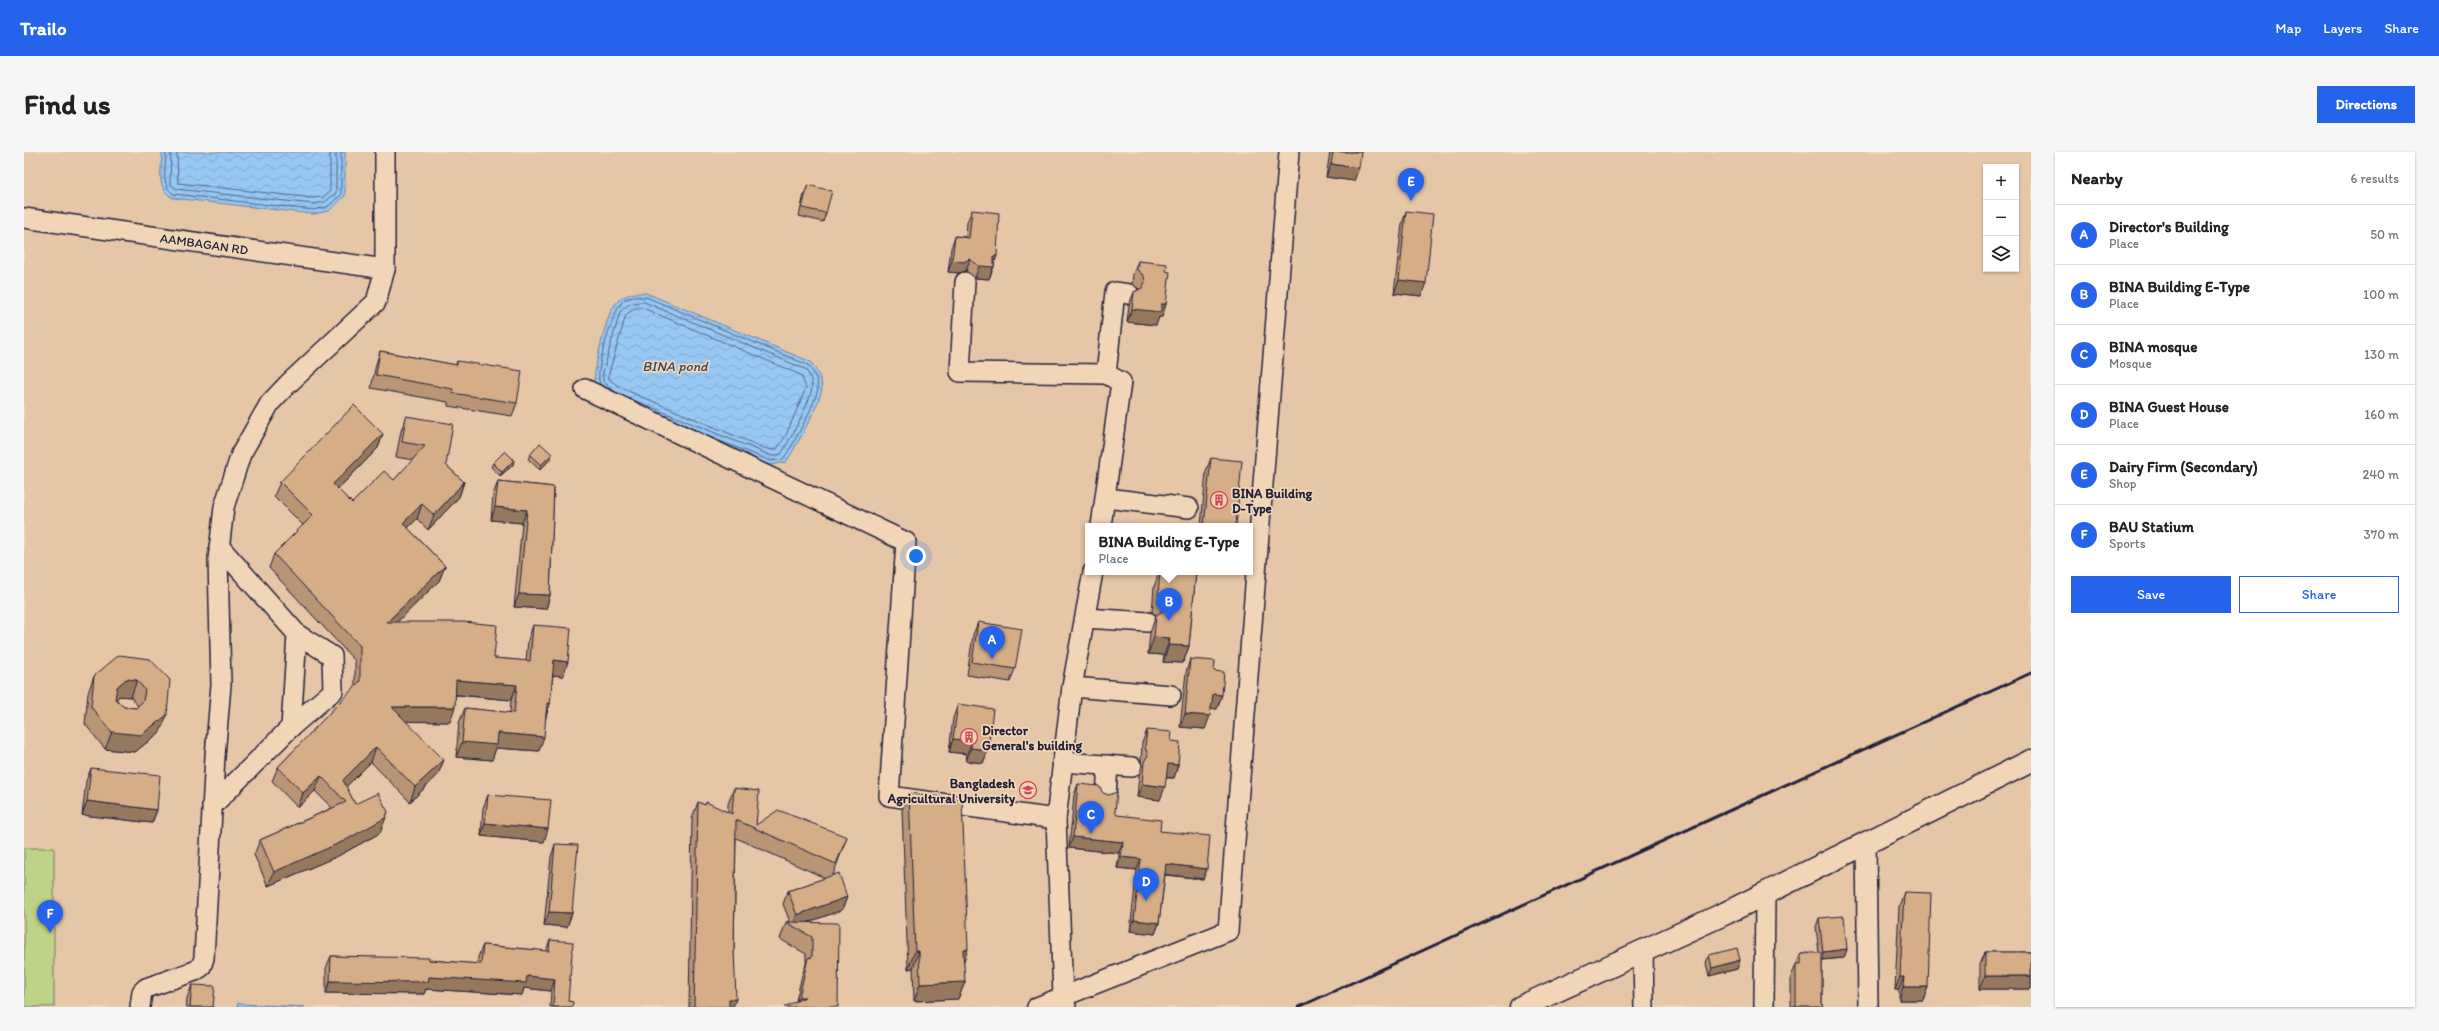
<!DOCTYPE html>
<html lang="en">
<head>
<meta charset="utf-8">
<style>
  body { margin:0; font-family:Itim,sans-serif; background:#f6f6f6; color:#222 }
  .controls { position:absolute; right:12px; top:12px; display:grid; overflow:hidden; border-radius:0px; box-shadow:0 1px 3px #0004 }
  .controls button { width:36px; height:36px; display:grid; place-items:center; padding:0; border:0; border-bottom:1px solid #e0e0e0; background:#fff; color:#222; font:20px sans-serif }
  .you { position:absolute; left:892px; top:404px; width:14px; height:14px; margin:-10px; border:3px solid #fff; border-radius:50%; background:#1a73e8; box-shadow:0 0 0 6px #1a73e833 }
  .badge { display:grid; place-items:center; width:26px; height:26px; border-radius:50%; background:#2563eb; color:#fff; font-size:13px; font-weight:700 }
  .pin { position:absolute; translate:-50% -33px; filter:drop-shadow(0 1px 2px #0008) }
  .pin::after { content:''; position:absolute; top:21px; width:14px; height:12px; background:inherit; clip-path:polygon(0 0,100% 0,50% 100%) }
  .popup { position:absolute; left:1061px; top:371px; width:168px; height:52px; box-sizing:border-box; display:grid; place-content:center; border-radius:0px; background:#fff; filter:drop-shadow(0 1px 3px #0005); font-size:13px; white-space:nowrap; color:#767676 }
  .popup b { font-size:15px; color:#222 }
  .popup::after { content:''; position:absolute; left:50%; top:100%; margin-left:-8px; border:8px solid transparent; border-top-color:#fff }
  .list { margin:0; padding:0; list-style:none }
  h2 { display:flex; justify-content:space-between; align-items:center; height:52px; margin:0; padding:0 16px; font-size:17px }
  h2 small { font-size:13px; font-weight:400; color:#767676 }
  .list li { display:grid; grid-template-columns:26px 1fr auto; gap:12px; align-items:center; box-sizing:border-box; height:60px; padding:0 16px; border-top:1px solid #e0e0e0 }
  .list b { display:block; font-size:15px; white-space:nowrap }
  .list p { margin:0; font-size:13px; white-space:nowrap; color:#767676 }
  .list em { font-size:13px; font-style:normal; color:#767676 }
  .actions { display:flex; gap:8px; padding:12px 16px }
  .actions a { flex:1; padding:9px 0; border:1px solid #2563eb; border-radius:0px; text-align:center; font-size:14px; color:#2563eb }
  .actions .main { background:#2563eb; color:#fff }
  .icon { flex:none; width:22px; height:22px; fill:none; stroke:currentColor; stroke-width:2; stroke-linecap:round; stroke-linejoin:round }
  .map { position:relative; flex:none; width:2007px; height:855px; overflow:hidden; border-radius:0px }
  header { display:flex; align-items:center; gap:24px; box-sizing:border-box; height:56px; padding:0 20px; background:#2563eb; color:#fff }
  header strong { font-size:19px }
  nav { display:flex; gap:22px; margin-inline-start:auto; font-size:14px }
  .intro { display:flex; align-items:center; justify-content:space-between; box-sizing:border-box; height:96px; padding:0 24px }
  h1 { margin:0; font-size:28px }
  .button { padding:10px 18px; border-radius:0px; background:#2563eb; color:#fff; font-size:14px; font-weight:700 }
  main { display:flex; gap:24px; padding:0 24px }
  aside { flex:1; background:#fff; border-radius:0px; box-shadow:0 1px 3px #0004 }
  .map>svg:first-child { display:block }
  .built { fill:#e5c6a7; fill-rule:evenodd }
  .pitch { fill:#bed288; stroke:#707a62 }
  .water { fill:url(#water-waves); stroke:#6885a9 }
  .lines { fill:none; stroke-linecap:round; stroke-linejoin:round }
  .shore { stroke:#516485; stroke-width:1 }
  .street-casing { stroke:#22223b; stroke-width:22 }
  .secondary-casing { stroke:#22223b; stroke-width:25 }
  .street { stroke:#f1d5b7; stroke-width:19 }
  .secondary { stroke:#f1d5b7; stroke-width:22 }
  .rail { stroke:#22223b; stroke-width:3 }
  .wall { fill:#b79574; stroke:#22223b; fill-rule:evenodd }
  .shaded-wall { fill:#95795e; stroke:#22223b }
  .building { fill:#d5ad87; stroke:#22223b; fill-rule:evenodd }
  .labels { text-anchor:middle; dominant-baseline:central; stroke-width:3.5; stroke-linejoin:round; paint-order:stroke }
  .street-label { font-size:13px; fill:#22223b; stroke:#f1d5b7 }
  .poi-label { font-size:13px; font-weight:bold; fill:#22223b; stroke:#f1d5b7; text-anchor:start }
  .water-label { font-size:14px; font-style:italic; fill:#394360; stroke:#f1d5b7 }
</style>
</head>
<body>
<header>
<strong>Trailo</strong>
<nav><a>Map</a><a>Layers</a><a>Share</a></nav>
</header>
<div class="intro"><h1>Find us</h1><a class="button">Directions</a></div>
<main>
<div class="map">
<svg width="2007" height="855" viewBox="0 0 2007 855">
  <defs>
    <pattern id="water-waves" width="16" height="10" patternUnits="userSpaceOnUse"><rect width="16" height="10" fill="#97c7f3"/><path d="M0 5q4-4 8 0t8 0" fill="none" stroke="#82abd1"/></pattern>
  </defs>
  <rect width="100%" height="100%" fill="#f1d5b7"/>
  <filter id="ink" filterUnits="userSpaceOnUse"><feTurbulence type="fractalNoise" baseFrequency=".025" numOctaves="2"/><feDisplacementMap in="SourceGraphic" scale="8" xChannelSelector="R" yChannelSelector="G"/><feConvolveMatrix kernelMatrix="1 2 1 2 8 2 1 2 1" color-interpolation-filters="sRGB"/></filter>
  <g filter="url(#ink)">
    <path class="built" d="M0,0h2007v855h-2007zM1962,15h30v102h-30zM1064,374h162v46h-162z"/>
    <path class="pitch" d="M0,696h30v159h-30z"/>
    <path class="water" d="M138,0h183v44l-16,15 -16,3 -140,-16c-18,-10 -11,-28 -11,-46z
      M610,141h12l165,69c5,8 10,15 11,25 0,13 -28,64 -36,75l-15,3 -12,-3 -165,-79c0,-14 12,-67 20,-77 5,-8 11,-10 20,-13z
      M214,851l3,1 64,3h-68z"/>
    <g class="lines">
      <path class="shore" d="M142,0c0,14 -6,34 8,42l139,16 14,-3 14,-12v-43
        M147,0l-1,32 6,5 137,15 12,-2 11,-9v-41
        M153,0l1,31 135,15 10,-1 7,-6v-39
        M612,156h7l158,67 5,13 -20,47 -9,14 -5,1 -8,-2 -143,-60 -12,-9v-6l17,-58z
        M576,232c-7,-9 14,-78 24,-84 6,-4 15,-3 22,-3l162,68c5,6 10,15 10,23 -1,12 -26,60 -35,71l-12,2 -59,-23
        M590,239l-11,-10v-9l17,-60c8,-9 14,-10 24,-10l161,67c4,5 7,10 7,17 1,11 -24,58 -31,68l-9,2 -148,-60"/>
      <g class="street-casing">
        <g id="street">
          <path id="s1" d="M0,66l361,51"/>
          <path d="M941,130l-5,90 146,2 15,8 -20,144"/>
          <path d="M1082,222l9,-82 14,2"/>
          <path d="M561,237l321,153 -17,254 167,23"/>
          <path d="M1082,346l83,10"/>
          <path d="M1061,466l63,4"/>
          <path d="M1048,535l99,8"/>
          <path d="M267,575l42,-36 -1,-35 -35,-22"/>
          <path d="M1038,610l70,5"/>
          <path d="M1082,643l2,-30"/>
          <path d="M188,654l79,-79 6,-93 -78,-88"/>
          <path d="M1842,691l2,164"/>
          <path d="M1619,799l1,56"/>
          <path d="M116,855l2,-15 4,-4 49,-17 6,-4 3,-9 11,-202 6,-71 -3,-126 6,-52 17,-53 29,-51 18,-19 88,-82 9,-33v-117"/>
          <path d="M1013,855l191,-76 61,-779"/>
          <path d="M1042,855l-3,-11 -7,-177 16,-132 21,-115"/>
          <path d="M1740,855l1,-113"/>
        </g>
      </g>
      <g class="secondary-casing">
        <path id="secondary" d="M1497,855l205,-94 305,-152"/>
      </g>
      <use href="#street" class="street"/>
      <use href="#secondary" class="secondary"/>
      <path class="rail" d="M1275,855l732,-334"/>
    </g>
    <path class="wall" d="M1306,0h31l-7,29 -28,-4z
      M784,33l18,28 -3,9 -24,-6 5,-22z
      M948,58l22,54v3l-5,12 -14,-1 -9,-7 -7,2 -11,-1 3,-24 4,-12 11,1 1,-15z
      M1382,59l15,85 -27,-3 8,-69z
      M1114,109l28,10v33l-4,13h-3l-3,8 -29,-3 2,-17 5,-13 5,-3 -7,-5 1,-10z
      M356,199l76,14 1,-4 60,42 -5,13 -64,-10v-4l-77,-14 5,-24z
      M382,264l40,49 18,17 -5,15 -31,33 -11,-11 -9,9 37,38 -6,15 -42,41 97,36 32,3 2,-21 5,-15 30,51 -10,-1 -3,29 -4,13 -7,34 -43,-3 -4,12 -36,-3 3,-34 6,-15 45,5 1,-13 -55,-5 -6,27 -44,-1 32,54 -28,27 -39,-40 -25,25 9,17 28,22 -3,7 -42,23 -70,30 -14,-31 6,-15 72,-32 -17,-17 -17,17 -26,-27 6,-14 77,-80v-26l-86,-93 5,-14 29,-29 -29,-29 6,-14 103,-48 -5,14 -40,41 14,14 42,-23 19,-20 -17,-3 5,-26z
      M506,303l21,3 -11,12 -12,-11z
      M1187,306l25,68h-35l5,-55z
      M469,311l20,2 -13,11 -9,-9z
      M474,329l56,6 -4,108 -4,14 -32,-2 8,-84 -31,-3 2,-25z
      M1135,420h37l-7,74 -6,17 -20,-1 1,-7 -16,-1 2,-21 6,-18 -4,-3 2,-25z
      M954,470l37,47 -5,13 -43,-7 6,-40z
      M126,507l10,73 -25,20 -30,-3 -20,-25 3,-31 6,-17zM96,544l11,1 7,9 -2,2 -12,-1 -8,-8z
      M1166,507l24,12 3,38 -6,-1 -6,21 -25,-2 6,-55z
      M934,552l30,46 -5,13 -17,-2 1,-7 -18,-2 4,-34z
      M1123,578l24,11 7,24 -4,13h-8l-6,22 -23,-3 2,-22 3,-9 -1,-5 1,-18z
      M67,616l66,42 -5,13 -70,-8 4,-34z
      M1054,632l39,31 43,16 47,38 -4,10 -38,-4 -6,48 -4,11 -25,-3 7,-61 -20,-2 2,-15 -50,-5 5,-53z
      M710,636l22,37 91,12 -14,38 14,22 -5,13 -34,12 30,73 -42,6 6,-26 4,-11v-10l-26,-15 6,-17h4l-7,-18 5,-13 37,-13 -89,-40 -3,169h-44l3,-189 6,-16 7,3 23,7v-8z
      M885,641l56,189 -7,17 -44,2 -1,-33 -5,1 -6,-159z
      M464,643l56,47 -63,-6 2,-28z
      M531,692l17,69 -5,14 -23,-2 7,-68z
      M1880,740l24,95 -5,13h-24v-10h-4l4,-84z
      M1795,766l28,31 -3,9 -22,2v47h-31v-30l10,-24h18l-3,-26z
      M526,788l18,61 4,6h-22l1,-16 -27,-3 -2,7 -96,-6 -2,5 -98,-1v-25l5,-12 98,4 49,4v-7l5,-12 63,6z
      M1961,800h46v37h-51v-24z
      M1685,803l31,5 -3,9 -28,7 -3,-13z
      M168,833l21,22h-27l1,-9z"/>
    <path class="shaded-wall" d="M1307,12l28,4 -5,13 -28,-4z
      M970,104h3l-8,23 -14,-1 4,-12z
      M946,107l-4,12 -7,2 -11,-1 4,-12z
      M1375,128l27,3 -5,13 -27,-3z
      M1137,152h5l-4,13h-3l-3,8 -29,-3 5,-13z
      M359,282l-5,14 -50,51 5,-15z
      M528,302l-1,4 -11,12 1,-5z
      M490,308l-1,5 -13,11 2,-4z
      M440,330l-5,15 -31,33 6,-15z
      M398,352l-5,15 -19,18 5,-14z
      M471,355l32,3 -5,13 -31,-3z
      M421,414l-6,15 -57,56 5,-15z
      M495,442l31,1 -4,14 -32,-2z
      M1130,485l16,1 -6,17 -16,-1z
      M1145,493l20,1 -6,17 -20,-1z
      M530,508l14,2 -5,14 -14,-1z
      M102,527l11,1 -6,17 -11,-1 -10,8 7,-17z
      M432,528l61,5 -6,15 -61,-6z
      M1189,542l9,1 -5,14 -9,-1z
      M523,551l3,1 -5,14z
      M368,555h63l-5,15 -64,-1z
      M1161,562l25,2 -5,13 -25,-2z
      M143,563l-7,17 -25,20 -30,-3 7,-17z
      M474,581l46,4 -5,14 -43,-3 -4,12 -36,-3 6,-15z
      M929,587l19,2 -5,13 -18,-2z
      M352,595l-5,15 -33,33 5,-15z
      M947,596l17,2 -5,13 -17,-2z
      M420,608l-6,15 -28,27 5,-15z
      M1144,612l10,1 -4,13 -11,-1z
      M297,624l-6,15 -17,17 5,-15z
      M1118,632l23,3 -5,13 -23,-3z
      M63,649l70,9 -5,13 -70,-8z
      M364,660l-8,21 -42,23 -70,30 6,-14z
      M461,671l63,6 -4,13 -63,-6z
      M1049,685l50,5 -4,11 -50,-5z
      M1097,705l20,2 -4,11 -20,-2z
      M1142,712l41,5 -4,10 -41,-5z
      M823,745l-5,13 -47,17 -2,-2 4,-10z
      M525,760l23,1 -5,14 -23,-2z
      M1110,768l25,3 -4,11 -25,-3z
      M944,797l-6,18 1,-17z
      M1823,797l-3,9 -24,2 3,-8z
      M891,799h4l-6,17 -5,1z
      M1716,808l-3,9 -28,7 3,-8z
      M503,824l28,3 -4,12 -27,-3 -2,7 -96,-6 -2,5 -98,-1 4,-12 99,-4z
      M1961,824h46v13h-51z
      M1876,825h4l-5,13h-4z
      M941,830l-7,17 -44,2 6,-17z
      M1879,835h25l-5,13h-24z
      M775,845h6l-10,10z
      M705,847h7l-3,8h-7z"/>
    <path class="building" d="M1309,0h28l-2,16 -28,-4z
      M784,33l24,6 -6,22 -24,-5z
      M948,58l27,3 -2,43h-3v11l-15,-1 -9,-7 -7,3 -11,-2 3,-24 14,2z
      M1382,59l27,3 -7,69 -27,-3z
      M1114,109l29,3 -1,7 4,1 -4,32h-5v8l-29,-3 2,-17 8,-4 3,-6 -1,-6 -7,-6z
      M356,199l77,14v-4l65,10 -5,32 -65,-10 1,-4 -77,-14z
      M330,253l29,29 -50,50 19,19 32,-32 10,9 31,-34 -23,-4 4,-26 47,8 -7,41 18,17 -30,33 -12,-11 -19,19 42,43 -58,56h76l34,3 -3,33 36,3 3,-36 38,3 -3,34 -14,-2 -4,44 -3,-1 -3,34 -46,-4 -1,12 -35,-3 3,-34 49,5 3,-28 -61,-5 -1,27h-63l52,53 -29,27 -39,-40 -33,33 12,24 23,-11 10,19 -3,6 -41,23 -70,31 -14,-32 86,-38 -25,-26 -18,17 -25,-26 82,-86v-35l-86,-92 39,-39 -33,-33z
      M516,291l12,11 -11,11 -11,-10z
      M481,299l9,9 -12,12 -9,-9z
      M1187,306l31,3 -6,65h-32z
      M474,329l56,6 -4,108 -31,-1 8,-84 -32,-3z
      M1136,420h36l-7,74 -20,-1 1,-7 -16,-1 2,-22 7,-4 2,-5 -1,-6 -6,-5z
      M954,470l44,7 -7,40 -43,-7z
      M95,503l31,4 20,21 -3,35 -26,20 -29,-3 -21,-25 3,-31zM102,527l11,1 8,10 -2,11 -7,7 -12,-1 -9,-8 2,-12z
      M1166,507l25,2 -1,10 10,1 -2,23 -9,-1 -3,22 -25,-2z
      M934,552l35,5 -5,41 -17,-2 1,-7 -19,-2z
      M1123,578l25,2 -1,9 9,1 -2,23 -10,-1 -3,23 -23,-3 2,-22 4,-7 -3,-8z
      M67,616l69,7 -3,35 -70,-9z
      M1054,632l21,2 4,7 6,2 8,-3 -2,20 2,3 44,5 -1,11 50,5 -3,33 -41,-5 -7,59 -25,-3 7,-61 -20,-2 2,-15 -50,-5z
      M710,636l25,3 -3,34 22,-15 69,27 -11,27 -100,-44 -2,130 2,49h-7v8h-35l4,-205 7,3 1,-3 26,12z
      M885,641l53,6 6,150 -5,1 2,32 -45,2 -1,-33h-4z
      M464,643l63,5 -3,29 -63,-6z
      M531,692l23,1 -6,68 -23,-1z
      M815,721l8,24 -50,18 -9,-24z
      M1880,740l27,1 -3,94h-25l1,-10h-4z
      M1820,764l3,33 -24,3 -4,-34z
      M762,770l53,1 -1,84h-54l21,-10h-6l9,-39 4,-1v-20z
      M526,788l23,2 -5,59 5,1 -1,5h-19l2,-28 -28,-3 -1,7 -97,-6 -1,5 -98,-1 1,-25 98,2v2l52,4 2,-19 66,6z
      M1713,796l3,12 -28,8 -3,-13z
      M1961,800h46v24h-46z
      M1777,801h21v54h-26v-43h5z
      M168,833l23,1 -2,21h-23z"/>
  </g>
  <defs>
    <g id="building-ring" transform="scale(0.9)"><circle r="9.5" fill="#f1d5b7" stroke="#d1495b" stroke-width="1.5"/><path d="M-4-6H4V6H1V3H-1V6H-4ZM-2.5-4.3h1.7v1.8h-1.7ZM.8-4.3h1.7v1.8H.8ZM-2.5-1h1.7V.8h-1.7ZM.8-1h1.7V.8H.8Z" fill="#d1495b"/></g>
    <g id="university-ring" transform="scale(0.9)"><circle r="9.5" fill="#f1d5b7" stroke="#d1495b" stroke-width="1.5"/><path d="M0-5L7-2L0 1L-7-2ZM-4 1L0 2.5L4 1V4Q0 6-4 4Z" fill="#d1495b"/></g>
  </defs>
  <g fill-rule="evenodd">
    <use href="#building-ring" x="1195" y="348"/>
    <use href="#building-ring" x="945" y="585"/>
    <use href="#university-ring" x="1004" y="638"/>
  </g>
  <g class="labels">
    <g class="street-label">
      <text stroke="none"><textPath href="#s1" startOffset="182">AAMBAGAN RD</textPath></text>
    </g>
    <g class="poi-label">
      <text x="1208" y="341">BINA Building<tspan x="1208" dy="15">D-Type</tspan></text>
      <text x="958" y="578">Director<tspan x="958" dy="15">General's building</tspan></text>
      <text x="991" y="631" text-anchor="end">Bangladesh<tspan x="991" dy="15">Agricultural University</tspan></text>
    </g>
    <g class="water-label">
      <text x="651" y="214">BINA pond</text>
    </g>
  </g>
</svg>
<div class="controls">
<button>+</button>
<button>−</button>
<button><svg class="icon" aria-label="layers" viewBox="0 0 24 24"><path d="M12 4l9 5-9 5-9-5zM3 14l9 5 9-5"/></svg></button>
</div>
<div class="you"></div>
<div class="pin badge" style="left:968px;top:507px">A</div>
<div class="pin badge" style="left:1145px;top:469px">B</div>
<div class="popup"><b>BINA Building E-Type</b>Place</div>
<div class="pin badge" style="left:1067px;top:682px">C</div>
<div class="pin badge" style="left:1122px;top:749px">D</div>
<div class="pin badge" style="left:1387px;top:49px">E</div>
<div class="pin badge" style="left:26px;top:781px">F</div>
</div>
<aside>
<h2>Nearby<small>6 results</small></h2>
<ul class="list">
<li><span class="badge">A</span><div><b>Director's Building</b><p>Place</p></div><em>50 m</em></li>
<li><span class="badge">B</span><div><b>BINA Building E-Type</b><p>Place</p></div><em>100 m</em></li>
<li><span class="badge">C</span><div><b>BINA mosque</b><p>Mosque</p></div><em>130 m</em></li>
<li><span class="badge">D</span><div><b>BINA Guest House</b><p>Place</p></div><em>160 m</em></li>
<li><span class="badge">E</span><div><b>Dairy Firm (Secondary)</b><p>Shop</p></div><em>240 m</em></li>
<li><span class="badge">F</span><div><b>BAU Statium</b><p>Sports</p></div><em>370 m</em></li>
</ul>
<div class="actions"><a class="main">Save</a><a>Share</a></div>
</aside>
</main>
</body>
</html>
